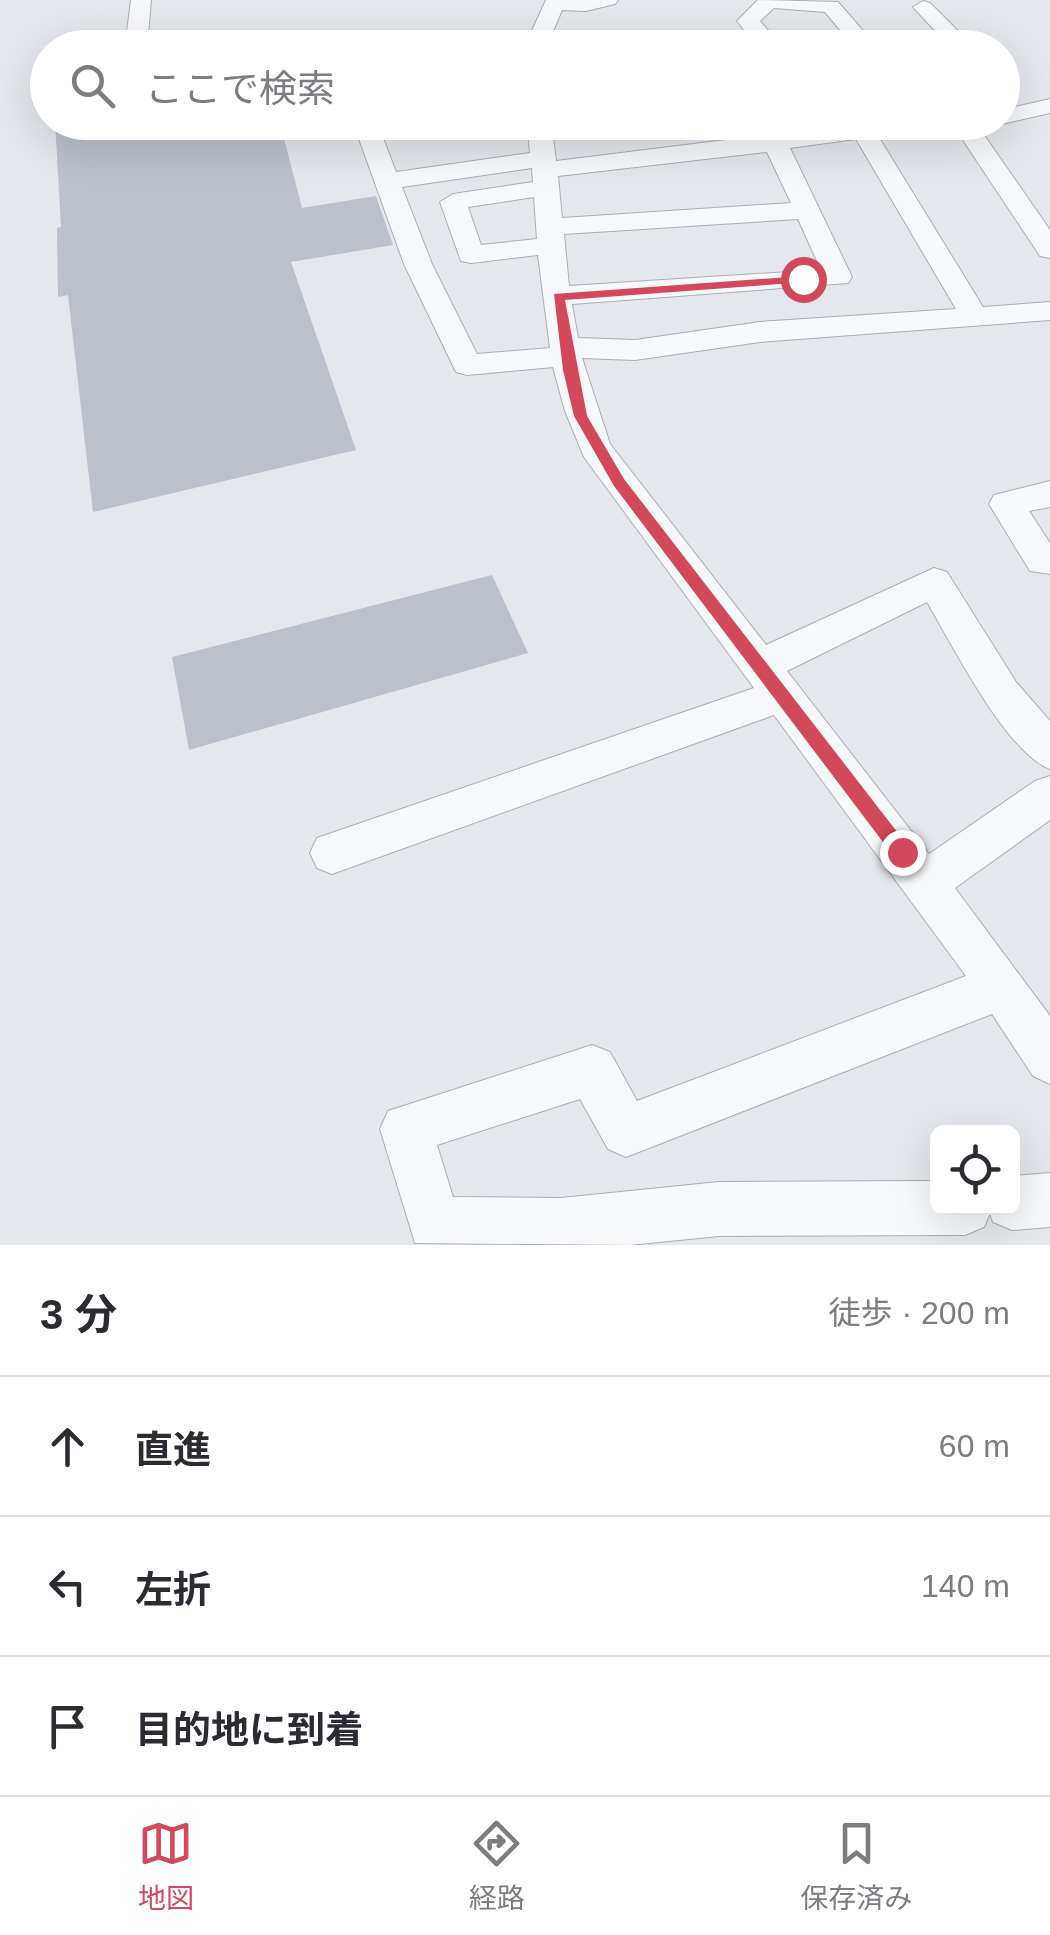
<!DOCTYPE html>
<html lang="ja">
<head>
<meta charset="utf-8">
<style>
  body { margin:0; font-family:Helvetica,"Noto Sans JP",sans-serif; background:#f2f2f3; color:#2b2b33 }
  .controls { position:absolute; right:30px; bottom:30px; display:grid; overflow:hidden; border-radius:15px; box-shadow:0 10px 40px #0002 }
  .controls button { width:90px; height:90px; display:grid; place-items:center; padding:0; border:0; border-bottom:2px solid #e1e1e2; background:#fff; color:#2b2b33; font:50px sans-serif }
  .stop { position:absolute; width:30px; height:30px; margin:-22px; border:8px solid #d1495b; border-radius:50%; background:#fff }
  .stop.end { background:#d1495b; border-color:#fff; box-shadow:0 2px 10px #0008 }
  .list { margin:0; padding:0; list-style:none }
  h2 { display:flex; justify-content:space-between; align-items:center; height:130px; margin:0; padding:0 40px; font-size:42px }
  h2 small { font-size:32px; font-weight:400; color:#7c7c81 }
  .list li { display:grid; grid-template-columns:65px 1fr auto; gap:30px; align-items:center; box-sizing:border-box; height:140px; padding:0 40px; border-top:2px solid #e1e1e2 }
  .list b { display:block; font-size:38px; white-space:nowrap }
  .list em { font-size:32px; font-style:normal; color:#7c7c81 }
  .icon { flex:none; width:55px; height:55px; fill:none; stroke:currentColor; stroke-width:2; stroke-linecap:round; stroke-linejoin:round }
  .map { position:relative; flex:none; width:1050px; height:1245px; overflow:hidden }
  .search { position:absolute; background:#fff; box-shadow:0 10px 40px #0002; left:30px; right:30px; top:30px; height:110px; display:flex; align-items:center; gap:25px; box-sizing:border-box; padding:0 35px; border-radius:55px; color:#7c7c81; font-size:38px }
  .sheet { height:550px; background:#fff }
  nav { display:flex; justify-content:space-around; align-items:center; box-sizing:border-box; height:140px; border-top:2px solid #e1e1e2; background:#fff; font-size:28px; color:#7c7c81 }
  nav a { display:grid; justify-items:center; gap:5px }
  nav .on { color:#d1495b }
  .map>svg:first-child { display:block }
  .building { fill:#bbc0ca }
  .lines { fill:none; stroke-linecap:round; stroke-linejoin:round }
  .minor-casing { stroke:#a9aeb7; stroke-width:2 }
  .minor { fill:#f7f8fa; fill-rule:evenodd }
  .route { fill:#d1495b }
</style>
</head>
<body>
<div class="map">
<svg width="1050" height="1245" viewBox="0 0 1050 1245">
  <rect width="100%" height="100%" fill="#e4e7ec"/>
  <path class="building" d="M55,122h219l1,6 6,-1 21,81 74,-12 17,49 -102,17 65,188 -263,62 -25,-217 -10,2 -1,-69 4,-1z
    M492,575l36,78 -339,97 -17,-93z"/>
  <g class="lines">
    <g class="minor-casing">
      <path id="minor" d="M131,0h20l-4,48h-22z
        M546,0h72l-3,4 -29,7 -24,-1 -16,38h-22z
        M758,0l80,2 40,46h-23l-30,-36 -51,-4 -14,13 12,14 29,13 -45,-3 -19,-24z
        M923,1l7,2 45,45h-24l-38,-41z
        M1050,99v14l-48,11 -7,-2h7v-12z
        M353,122h24l19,50 134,-19 -3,-31h24l5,39 292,-36 -2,-3h90l-12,7 -46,7 105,171 67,-5v18l-290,22 -125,18 -53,-2 28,86 156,201 168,-77 13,4 69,110 34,39v48c-44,-16 -98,-125 -123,-167l-140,69 142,183 106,-73 15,-5v44l-95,68 95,128v68l-17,-8 -41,-62 -366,143 -18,-8 -28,-50 -143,46 16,52 108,1 158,-16 219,-1v27h74v-32l38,-3v54l-38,3 -19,-8 -3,-9 -6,14 -19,8 -246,1 -90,9 -214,-2 -35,-114 8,-18 204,-66 18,7 27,49 329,-125 -192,-261 -442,159 -15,-6 -7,-15 7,-15 437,-150 -170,-231 -19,-46 -12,-44 -86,8 -11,-3 -52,-108zM856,139l100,170 -196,13 -125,18 -57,-2 -6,-34 276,-21 4,-6 -62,-129zM767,152l24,51 -229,15 -4,-42zM532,168l1,14 -80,12 -13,8 21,59 10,2 67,-8 12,93 -73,6 -45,-90 -30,-77zM534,197l3,42 -56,6 -13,-38zM798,219l23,51 -252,16 -5,-52z
        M951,122h24l75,108v28l-10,-2z
        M1050,481v26l-21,4 21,32v31l-20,-3 -41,-67 5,-9z"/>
    </g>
    <use href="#minor" class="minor"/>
  </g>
  <path class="route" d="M803,276l4,6 -242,18 22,116 37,63 284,367 3,6 -9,9 -7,-3 -281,-372 -40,-70 -11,-46 -9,-76z"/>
</svg>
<div class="controls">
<button><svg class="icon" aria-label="locate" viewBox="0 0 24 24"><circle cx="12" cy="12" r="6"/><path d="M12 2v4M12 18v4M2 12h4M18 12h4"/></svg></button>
</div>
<div class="stop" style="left:803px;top:279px"></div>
<div class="stop end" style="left:902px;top:852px"></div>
<div class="search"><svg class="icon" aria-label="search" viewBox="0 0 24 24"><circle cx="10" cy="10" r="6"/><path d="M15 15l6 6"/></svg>ここで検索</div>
</div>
<section class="sheet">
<h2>3 分<small>徒歩 · 200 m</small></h2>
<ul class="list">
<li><svg class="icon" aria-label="ahead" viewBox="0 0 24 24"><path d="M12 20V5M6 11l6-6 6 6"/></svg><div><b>直進</b></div><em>60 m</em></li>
<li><svg class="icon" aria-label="left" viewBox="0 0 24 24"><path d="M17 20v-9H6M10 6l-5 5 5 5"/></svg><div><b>左折</b></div><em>140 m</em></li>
<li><svg class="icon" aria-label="arrive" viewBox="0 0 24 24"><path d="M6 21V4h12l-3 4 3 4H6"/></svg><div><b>目的地に到着</b></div></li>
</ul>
</section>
<nav>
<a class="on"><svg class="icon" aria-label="map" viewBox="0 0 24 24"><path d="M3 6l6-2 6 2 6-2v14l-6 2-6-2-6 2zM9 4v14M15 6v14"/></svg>地図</a>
<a><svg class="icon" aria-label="directions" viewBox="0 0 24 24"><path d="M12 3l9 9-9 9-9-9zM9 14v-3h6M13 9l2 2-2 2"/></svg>経路</a>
<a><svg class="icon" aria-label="saved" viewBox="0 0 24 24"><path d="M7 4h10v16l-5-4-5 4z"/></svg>保存済み</a>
</nav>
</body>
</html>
